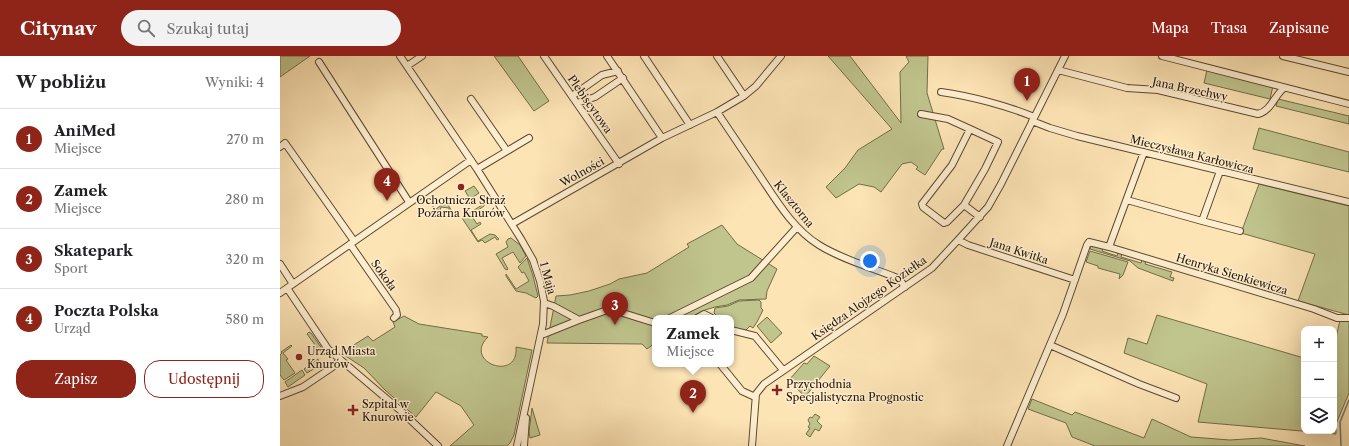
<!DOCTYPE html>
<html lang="pl">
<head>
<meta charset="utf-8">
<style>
  body { margin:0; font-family:"Libre Caslon Text",serif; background:#f2f2f2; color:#202124 }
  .controls { position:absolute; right:12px; bottom:12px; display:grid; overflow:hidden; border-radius:8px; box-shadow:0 4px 16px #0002 }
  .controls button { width:36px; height:36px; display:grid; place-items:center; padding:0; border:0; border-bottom:1px solid #e0e0e0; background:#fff; color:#202124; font:20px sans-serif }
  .you { position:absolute; left:590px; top:205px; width:14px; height:14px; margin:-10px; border:3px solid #fff; border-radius:50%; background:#1a73e8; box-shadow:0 0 0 6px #1a73e833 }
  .badge { display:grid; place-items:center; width:26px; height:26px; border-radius:50%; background:#8f2418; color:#fff; font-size:13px; font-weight:700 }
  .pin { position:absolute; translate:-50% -33px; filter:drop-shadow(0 1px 2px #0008) }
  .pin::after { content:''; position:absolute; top:21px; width:14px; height:12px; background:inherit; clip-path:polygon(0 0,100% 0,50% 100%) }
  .popup { position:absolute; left:372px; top:259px; width:82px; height:52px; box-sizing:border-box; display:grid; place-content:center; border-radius:8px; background:#fff; filter:drop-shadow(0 1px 3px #0005); font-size:13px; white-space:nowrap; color:#757577 }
  .popup b { font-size:15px; color:#202124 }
  .popup::after { content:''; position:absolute; left:50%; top:100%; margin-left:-8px; border:8px solid transparent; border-top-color:#fff }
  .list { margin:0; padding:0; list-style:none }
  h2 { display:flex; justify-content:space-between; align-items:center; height:52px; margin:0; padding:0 16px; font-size:17px }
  h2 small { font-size:13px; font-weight:400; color:#757577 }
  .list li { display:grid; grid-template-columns:26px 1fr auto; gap:12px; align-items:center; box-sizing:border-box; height:60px; padding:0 16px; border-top:1px solid #e0e0e0 }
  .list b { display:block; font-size:15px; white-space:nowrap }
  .list p { margin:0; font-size:13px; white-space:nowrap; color:#757577 }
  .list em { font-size:13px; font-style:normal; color:#757577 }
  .actions { display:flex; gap:8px; padding:12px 16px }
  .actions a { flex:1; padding:9px 0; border:1px solid #8f2418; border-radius:16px; text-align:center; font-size:14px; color:#8f2418 }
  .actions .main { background:#8f2418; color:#fff }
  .icon { flex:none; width:22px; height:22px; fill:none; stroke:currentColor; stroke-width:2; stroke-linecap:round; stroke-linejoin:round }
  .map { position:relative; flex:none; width:1069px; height:390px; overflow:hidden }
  header { display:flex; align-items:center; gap:24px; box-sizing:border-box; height:56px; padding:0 20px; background:#8f2418; color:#fff }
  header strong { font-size:19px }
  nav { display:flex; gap:22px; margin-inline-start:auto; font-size:14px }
  .search { width:280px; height:36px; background:#f2f2f2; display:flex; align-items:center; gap:10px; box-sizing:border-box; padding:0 14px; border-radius:22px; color:#757577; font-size:15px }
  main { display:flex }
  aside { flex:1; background:#fff }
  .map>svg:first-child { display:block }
  .green { fill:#c0c48d; stroke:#726d48 }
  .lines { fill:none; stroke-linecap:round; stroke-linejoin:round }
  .stream { stroke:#707a6f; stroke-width:1.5 }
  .minor-casing { stroke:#5b4a30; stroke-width:8 }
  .minor { stroke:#feedcf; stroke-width:6 }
  .poi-dot { fill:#8f2418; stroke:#feedcf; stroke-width:1.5 }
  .labels { text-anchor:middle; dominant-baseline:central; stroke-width:3; stroke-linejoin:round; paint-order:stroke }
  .street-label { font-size:11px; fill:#251604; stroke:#feedcf }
  .poi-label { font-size:11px; fill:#251604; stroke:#feedcf; text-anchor:start }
</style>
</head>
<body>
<header>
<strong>Citynav</strong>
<div class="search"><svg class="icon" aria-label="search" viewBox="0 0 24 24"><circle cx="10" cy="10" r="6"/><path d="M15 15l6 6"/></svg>Szukaj tutaj</div>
<nav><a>Mapa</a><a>Trasa</a><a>Zapisane</a></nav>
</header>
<main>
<aside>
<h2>W pobliżu<small>Wyniki: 4</small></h2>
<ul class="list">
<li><span class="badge">1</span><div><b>AniMed</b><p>Miejsce</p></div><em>270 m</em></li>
<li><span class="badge">2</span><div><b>Zamek</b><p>Miejsce</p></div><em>280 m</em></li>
<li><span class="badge">3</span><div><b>Skatepark</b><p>Sport</p></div><em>320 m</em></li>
<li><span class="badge">4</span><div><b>Poczta Polska</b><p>Urząd</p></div><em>580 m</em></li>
</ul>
<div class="actions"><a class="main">Zapisz</a><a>Udostępnij</a></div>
</aside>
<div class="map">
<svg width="1069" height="390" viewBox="0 0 1069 390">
  <rect width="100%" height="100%" fill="#fde4b5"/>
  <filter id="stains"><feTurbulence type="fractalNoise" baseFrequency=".005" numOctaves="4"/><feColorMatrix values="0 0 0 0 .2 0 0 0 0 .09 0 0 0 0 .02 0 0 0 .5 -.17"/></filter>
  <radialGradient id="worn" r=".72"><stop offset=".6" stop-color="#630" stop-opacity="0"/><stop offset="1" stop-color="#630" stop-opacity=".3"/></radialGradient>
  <path class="green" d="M0,0h30l-30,21z
    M214,0h24l31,45 -15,10z
    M548,0h22l51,67 -1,-51 9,-10 -3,-6h22l-1,37 17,56h-2l-17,26 -9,-6 2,-2 -7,-5 -9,2 -21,28 -7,-5 -15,-3 -23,14 -10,-11 19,-19 13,-18 34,-21z
    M927,14l66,16 -3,13 -66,-16z
    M998,43l71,17v8l-73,-18z
    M979,72l90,24v20l-96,-23z
    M979,128l90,22v109l-51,-14 17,-47 -74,-21z
    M194,130l5,7 -9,6 -5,-8z
    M166,146l6,9 -3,1v-4l-8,-1 -1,4 -5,-1 -2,-2v-2l3,3z
    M205,147l-1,3 -13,9 6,9 3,-2 1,2 -10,6 7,11 12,-7 5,1 4,4 -2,1 -2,-3 -10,6 -3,-3 -4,2 -16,-24z
    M442,169l15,19 40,25 -10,22 -1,8 -27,1 -12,5 -12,2 -10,3 -14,8h-36v25l-8,6 -5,-5 -95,-1 9,-47 14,-1 19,-4 21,-7 9,-5 28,-6 42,-26 -2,-3z
    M231,182l9,7 6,11 -6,7 -7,-11 -11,6 6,11 -1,1 -2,-1 -9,-15 12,-7 -2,-5 2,-3z
    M811,189l12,3 -1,3 15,5 1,-4 4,1 -1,4 20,6 1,-3 4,1 -1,3 27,8 -2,5 4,1 -1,3 -35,-13 -8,-7 -40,-12z
    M810,195l38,11 -5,13 -4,4 1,-5 -22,-6v-2l-12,-4z
    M247,202l6,18 5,20 -2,2 -10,-5 -10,-2 -10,-15v-2l10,15 13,-8 -5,-9 -2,1 -4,-6z
    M479,244l2,2v6l2,2 -6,12 -4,6 -3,-2 -5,5 -14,-3v-10h-12l-5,-5 1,-5 13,-2 11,-5z
    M877,259l147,43v73h30v-84l6,-27h9v73l-13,31v10l-138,-12 9,-38 -83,-31 4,-15 19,6z
    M124,260l15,8 63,10v2l6,1c-26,25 31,46 28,10l16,3 -18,85 -4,8 -3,3h-57l24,-21 -13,-19 -25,-14 -20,25 -31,-27 -21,-22 -23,-15 27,-17 5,5 22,-14 -2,-5z
    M487,261l15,16 -11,10 -14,-17z
    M29,276l2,1 12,17v2l-2,1 -14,-19z
    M11,289l1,1 -9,7 5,6 -2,1 9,13 -11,7 -4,-5v-20l2,-2 -1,-1z
    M534,300l16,10 -25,31 -16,-17 15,-17 3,1z
    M38,303l2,6 -13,8 -3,-4z
    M22,314l3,5 -17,12 -3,-5z
    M752,343l40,16 3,-3 69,26 8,-19 39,18 39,3 31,-2 44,8h-210l-23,-9 -6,-14 -38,-14z
    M252,352l8,27 -10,3 -1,-6z
    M535,358l5,3 -3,4 5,5 -3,5 -4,-2 -5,8 -4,-3 4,-6 -2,-1 2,-3 -2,-4 2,-3 2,1z"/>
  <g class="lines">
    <path class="stream" d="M1061,390l-1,-24 9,-22"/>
    <g class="minor-casing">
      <path id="minor" d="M120,0l77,113 44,70 12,21 7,21 4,20 -1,23 -26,122
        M264,0l75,108
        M327,0l55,82
        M364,0l46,69
        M437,0l27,40
        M882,0l187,48
        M1003,0l66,16
        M39,6l90,140
        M127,10l15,-10
        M778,14l69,18 31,2 100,24c13,-3 16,-18 26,-26
        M661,36c29,4 67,14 93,25
        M292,40l30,-21 16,-4
        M191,43l36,52
        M297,47l18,-6 28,-19
        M437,56c14,21 28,42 43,64 16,24 33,53 59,69 22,14 51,22 76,32l5,3 5,7
        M641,58l27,5 22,10
        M752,65l18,7 27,8 272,66
        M0,91l5,-4 69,98
        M197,113l52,-31
        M847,144l75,21 18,-50
        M684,149l-17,17 -3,1 -21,-16 -1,-3 30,-39 18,-36 28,13 -13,27 -21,36 16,12
        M922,165l38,10
        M232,168l150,-86 55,-26 27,-16 12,-10 25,-30
        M678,184l10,5 107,35
        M70,188l46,66 1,5 -3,3
        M829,191l35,-95
        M0,208l13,20
        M7,232l41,61 73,62 37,35
        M0,237l191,-133
        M264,247l9,3 26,14 31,-11 45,14
        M390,262l81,-40 46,-51
        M417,262l7,-4 8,4
        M451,274l24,6 28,34
        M261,278h3l35,-14
        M770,289l89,39 37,14
        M440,308l22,27 13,6
        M0,340l23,-9 31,-21 6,-6
        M244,390l2,-28
        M472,390l4,-52 8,-10 168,-116 26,-28 30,-33 13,-23 64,-128
        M727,390l56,-132 24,-69 2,-3 20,5 205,62 23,9h12"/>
    </g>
    <use href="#minor" class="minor"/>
  </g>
  <g class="poi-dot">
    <circle cx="181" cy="131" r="4"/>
    <circle cx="19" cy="301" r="4"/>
    <path d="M495 328h4v4h4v4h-4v4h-4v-4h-4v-4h4z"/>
    <path d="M71 348h4v4h4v4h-4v4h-4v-4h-4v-4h4z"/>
  </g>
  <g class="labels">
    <g class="street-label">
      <text transform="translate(910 33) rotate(12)">Jana Brzechwy</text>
      <text transform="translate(310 48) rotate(55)">Plebiscytowa</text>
      <text transform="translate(912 98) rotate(14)">Mieczysława Karłowicza</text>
      <text transform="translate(302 116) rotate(-29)">Wolności</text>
      <text transform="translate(514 148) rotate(51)">Klasztorna</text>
      <text transform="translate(739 195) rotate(18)">Jana Kwitka</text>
      <text transform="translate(952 218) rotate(17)">Henryka Sienkiewicza</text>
      <text transform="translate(104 219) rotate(54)">Sokoła</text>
      <text transform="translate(268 222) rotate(75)">1 Maja</text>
      <text transform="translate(589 242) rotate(-35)">Księdza Alojzego Koziełka</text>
    </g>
    <g class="poi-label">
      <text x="181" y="144" text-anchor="middle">Ochotnicza Straż<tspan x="181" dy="13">Pożarna Knurów</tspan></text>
      <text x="27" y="295">Urząd Miasta<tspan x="27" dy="13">Knurów</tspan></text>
      <text x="506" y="328">Przychodnia<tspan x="506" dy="13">Specjalistyczna Prognostic</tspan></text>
      <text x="82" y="348">Szpital w<tspan x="82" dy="13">Knurowie</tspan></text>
    </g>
  </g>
  <rect width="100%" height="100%" filter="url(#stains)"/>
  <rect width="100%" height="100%" fill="url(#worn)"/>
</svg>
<div class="controls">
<button>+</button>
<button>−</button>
<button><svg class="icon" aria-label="layers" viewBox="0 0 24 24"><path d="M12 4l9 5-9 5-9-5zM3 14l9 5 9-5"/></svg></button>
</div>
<div class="you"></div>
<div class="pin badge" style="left:747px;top:45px">1</div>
<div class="pin badge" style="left:413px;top:357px">2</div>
<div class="popup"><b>Zamek</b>Miejsce</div>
<div class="pin badge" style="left:335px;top:269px">3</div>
<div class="pin badge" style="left:107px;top:145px">4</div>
</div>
</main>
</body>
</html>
